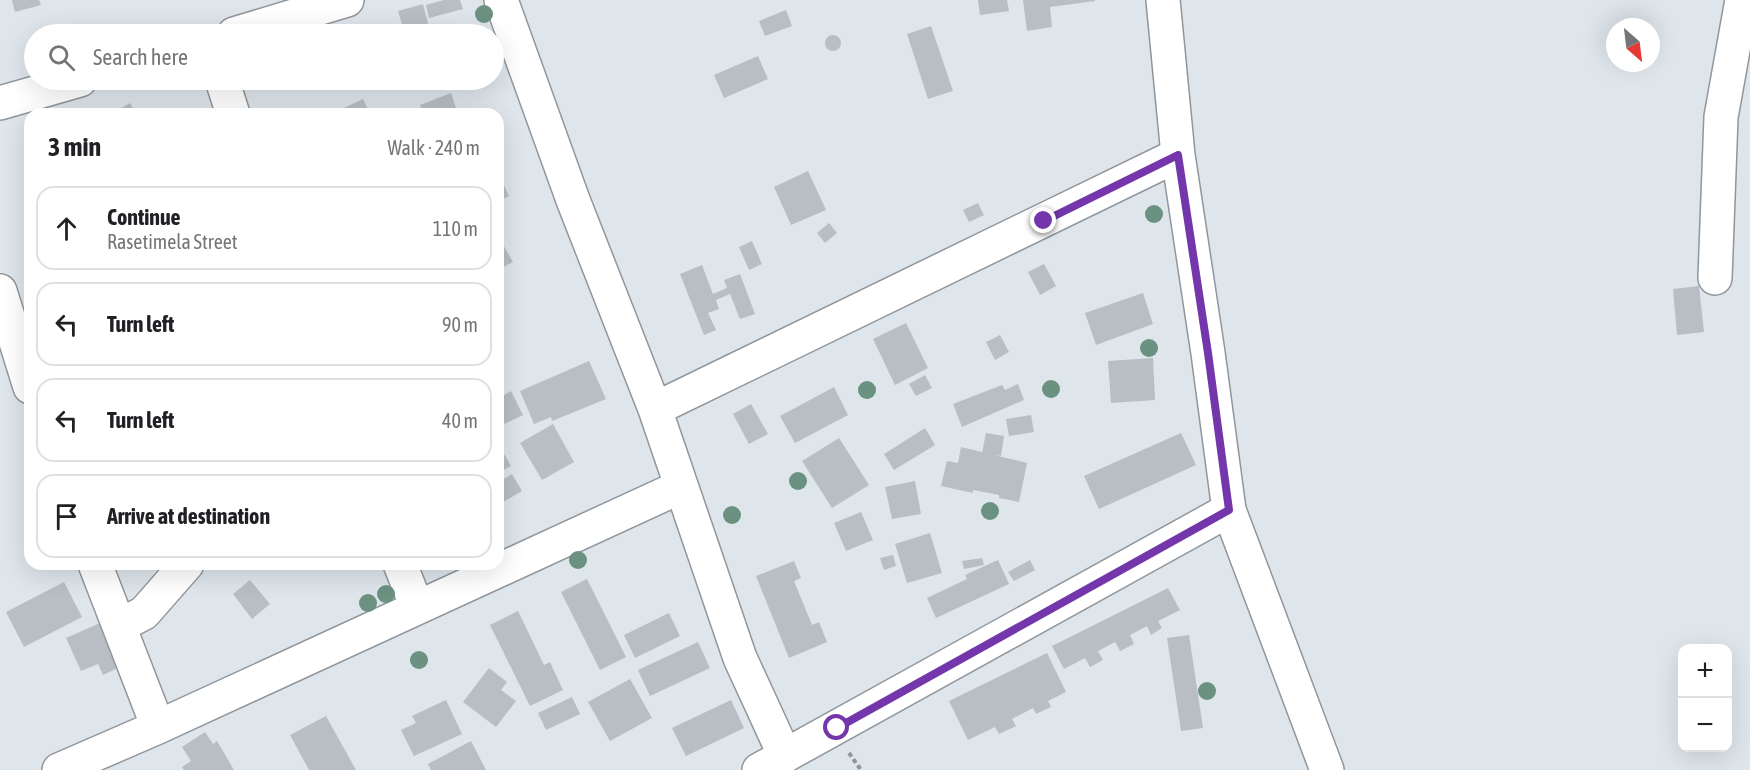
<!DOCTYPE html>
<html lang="en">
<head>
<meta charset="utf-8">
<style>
  body { margin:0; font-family:"Asap Condensed",sans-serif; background:#f2f2f2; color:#202124 }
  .controls { position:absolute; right:18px; bottom:18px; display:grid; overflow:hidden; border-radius:12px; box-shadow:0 6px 24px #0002 }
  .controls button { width:54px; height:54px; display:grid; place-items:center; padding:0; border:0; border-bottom:2px solid #e0e0e0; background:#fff; color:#202124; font:30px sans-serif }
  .compass { position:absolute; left:1606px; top:18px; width:54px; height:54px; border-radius:50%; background:#fff; box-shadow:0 6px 24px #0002; rotate:152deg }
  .stop { position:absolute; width:18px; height:18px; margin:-14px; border:4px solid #7436ab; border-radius:50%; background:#fff }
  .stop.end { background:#7436ab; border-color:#fff; box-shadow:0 2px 6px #0008 }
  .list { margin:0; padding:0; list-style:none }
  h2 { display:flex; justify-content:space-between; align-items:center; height:78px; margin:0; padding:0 24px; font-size:26px }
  h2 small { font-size:20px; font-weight:400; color:#757577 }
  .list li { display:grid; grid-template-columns:39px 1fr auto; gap:18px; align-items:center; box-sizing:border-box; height:84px; margin:0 12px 12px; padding:0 12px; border:2px solid #e0e0e0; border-radius:18px }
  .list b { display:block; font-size:22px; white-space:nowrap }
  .list p { margin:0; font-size:20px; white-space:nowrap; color:#757577 }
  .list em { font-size:20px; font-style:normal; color:#757577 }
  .icon { flex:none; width:33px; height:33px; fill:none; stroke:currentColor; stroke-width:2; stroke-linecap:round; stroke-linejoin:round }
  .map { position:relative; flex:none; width:1750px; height:770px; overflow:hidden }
  .search { position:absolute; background:#fff; box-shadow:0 6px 24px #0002; left:24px; top:24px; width:480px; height:66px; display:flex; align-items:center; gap:15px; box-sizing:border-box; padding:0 21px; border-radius:33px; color:#757577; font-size:22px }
  .panel { position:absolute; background:#fff; box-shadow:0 6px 24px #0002; left:24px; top:108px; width:480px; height:462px; border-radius:18px }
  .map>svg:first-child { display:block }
  .building { fill:#b8bec4 }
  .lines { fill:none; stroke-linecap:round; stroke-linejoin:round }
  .minor-casing { stroke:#90969c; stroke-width:36 }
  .path { stroke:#91969b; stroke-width:4; stroke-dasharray:4.5 3; stroke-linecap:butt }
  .minor { stroke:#fff; stroke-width:33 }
  .tree { fill:#6b9180 }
  .route { stroke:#7436ab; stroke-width:8 }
</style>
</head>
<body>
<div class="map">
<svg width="1750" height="770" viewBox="0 0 1750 770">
  <rect width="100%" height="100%" fill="#dee5eb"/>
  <path class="building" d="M12,0h27l2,5 -26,7z
    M444,0h16l3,9 -34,9 -3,-13z
    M978,0h29l2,11 -29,4z
    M1023,0h72v1l-45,6 2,20 -25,4z
    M423,4l7,27 -12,3h-13l-7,-23z
    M786,10l6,16 -27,10 -6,-15z
    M931,26l22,65 -25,8 -21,-65z
    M825 43a8 8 0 1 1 16 0a8 8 0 1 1-16 0Z
    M758,56l10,23 -44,19 -10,-23z
    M451,93l7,21h-35l-3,-9z
    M363,99l7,15h-39z
    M130,103l6,11h-25z
    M808,171l18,39 -35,15 -17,-38z
    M498,172l11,24 -10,5 3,7 -4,3z
    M978,203l6,12 -15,7 -6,-12z
    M829,223l8,10 -12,10 -8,-10z
    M498,236l15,26 -15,8z
    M752,241l10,23 -13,6 -10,-23z
    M1044,264l12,22 -16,9 -12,-23z
    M702,265l11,29 14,-6 -3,-8 16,-6 15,40 -15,5 -10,-25 -14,6 3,9 -11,4 8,17 -12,5 -24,-61z
    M1699,286l5,46 -27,3 -4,-46z
    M1143,293l10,31 -57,21 -11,-32z
    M906,323l22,45 -33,17 -22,-46z
    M1000,335l9,17 -14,8 -9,-18z
    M1153,358l2,42 -44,3 -3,-42z
    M589,361l17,38 -54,22 -1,-4 -17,7 -14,-33z
    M925,375l7,13 -16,8 -7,-12z
    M1018,384l6,16 -62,27 -9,-23 49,-19 3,5z
    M834,387l14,28 -53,28 -15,-27z
    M498,390l3,7 10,-6 12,24 -21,10 -4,-9z
    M751,404l17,30 -19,10 -16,-30z
    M1031,415l3,17 -25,4 -3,-17z
    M553,424l21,38 -32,18 -22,-37z
    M925,428l10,17 -41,25 -10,-16z
    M986,433l18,3 -3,20 -19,-3z
    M1181,433l15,32 -97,44 -15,-33z
    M839,438l30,47 -37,23 -30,-47z
    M961,447l66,16 -8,39 -20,-4v-3l-26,-5v3l-32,-7 6,-25 11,2z
    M505,455l6,11 -13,7v-14z
    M512,474l10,17 -24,14v-23z
    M915,481l6,33 -29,5 -7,-32z
    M861,512l12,28 -27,11 -12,-28z
    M930,533l12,40 -35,10 -12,-39z
    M893,555l3,11 -12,4 -4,-12z
    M982,558l2,7 -20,4 -2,-8z
    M998,560l11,24 -73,34 -9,-20 40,-19 -2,-4z
    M1030,560l5,10 -21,11 -6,-9z
    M794,561l7,17 -7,3 18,44 7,-3 8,20 -38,16 -33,-82z
    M587,579l39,78 -26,13 -39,-78z
    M250,580l20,24 -18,15 -19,-25z
    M64,582l18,35 -58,30 -18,-35z
    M1168,588l12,22 -22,11 4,7 -11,7 -4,-9 -17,9 4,9 -14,7 -5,-9 -17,9 5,9 -13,7 -5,-9 -21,11 -12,-23z
    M518,611l26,54 6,-3 13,28 -33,16 -40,-81z
    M669,613l11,23 -45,22 -11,-23z
    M100,623l20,44 -17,8 -5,-11 -17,7 -15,-33z
    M1189,635l14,93 -22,3 -14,-93z
    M698,642l12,26 -60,28 -12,-26z
    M1047,653l19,39 -18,9 3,6 -15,7 -3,-6 -21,11 4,7 -17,8 -4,-7 -27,13 -19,-39z
    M489,668l18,14 -6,8 15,11 -20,26 -33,-25z
    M630,679l22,39 -42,23 -22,-39z
    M572,697l8,17 -34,16 -8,-17z
    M446,700l16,34 -48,22 -13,-26 15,-7 -4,-7z
    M731,700l13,28 -58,28 -14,-28z
    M326,716l30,54h-47l-19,-35z
    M205,732l8,12 4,-3 17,29h-50l-2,-3 9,-6 -9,-14z
    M471,741l15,29h-55l-3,-6z"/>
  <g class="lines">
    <g class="minor-casing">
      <path id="minor" d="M501,0l72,200 82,209 85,249 45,98
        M1163,0l15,155 30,198 21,157 98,260
        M234,34l113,-34
        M222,80l11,34
        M0,103l80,-23
        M1715,278l6,-161 21,-117
        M0,291l30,96
        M655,409l523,-254
        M95,564l63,163
        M400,564l17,43
        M119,626l25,-13 43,-49
        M59,770l99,-43 522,-240
        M759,770l470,-260"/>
    </g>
    <path class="path" d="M849,753l12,17"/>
    <use href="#minor" class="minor"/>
  </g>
  <g class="tree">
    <circle cx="484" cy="14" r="9"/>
    <circle cx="1154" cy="214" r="9"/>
    <circle cx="1149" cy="348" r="9"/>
    <circle cx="1051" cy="389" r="9"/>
    <circle cx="867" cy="390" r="9"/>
    <circle cx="798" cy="481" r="9"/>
    <circle cx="990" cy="511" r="9"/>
    <circle cx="732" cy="515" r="9"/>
    <circle cx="578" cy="560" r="9"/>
    <circle cx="386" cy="594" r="9"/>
    <circle cx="368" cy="603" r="9"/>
    <circle cx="419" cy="660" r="9"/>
    <circle cx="1207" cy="691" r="9"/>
  </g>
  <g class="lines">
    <path class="route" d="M837,728l392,-218 -21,-157 -30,-198 -134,66"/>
  </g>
</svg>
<div class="controls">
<button>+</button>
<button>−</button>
</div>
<svg class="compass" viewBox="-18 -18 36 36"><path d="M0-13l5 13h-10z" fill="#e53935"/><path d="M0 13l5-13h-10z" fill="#757577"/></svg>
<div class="stop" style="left:837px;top:728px"></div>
<div class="stop end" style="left:1044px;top:221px"></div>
<div class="search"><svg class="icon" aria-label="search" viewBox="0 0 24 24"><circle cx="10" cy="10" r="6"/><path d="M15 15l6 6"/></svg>Search here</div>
<section class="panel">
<h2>3 min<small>Walk · 240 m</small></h2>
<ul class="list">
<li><svg class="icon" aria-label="ahead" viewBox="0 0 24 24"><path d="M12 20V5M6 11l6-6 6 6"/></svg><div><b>Continue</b><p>Rasetimela Street</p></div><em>110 m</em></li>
<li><svg class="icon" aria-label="left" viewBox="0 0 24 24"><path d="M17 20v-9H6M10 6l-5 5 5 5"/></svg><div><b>Turn left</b></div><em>90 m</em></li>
<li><svg class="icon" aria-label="left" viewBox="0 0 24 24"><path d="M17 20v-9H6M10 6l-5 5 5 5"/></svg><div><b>Turn left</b></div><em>40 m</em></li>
<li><svg class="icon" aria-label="arrive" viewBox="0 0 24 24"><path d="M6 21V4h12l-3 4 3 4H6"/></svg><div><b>Arrive at destination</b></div></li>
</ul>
</section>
</div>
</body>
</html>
